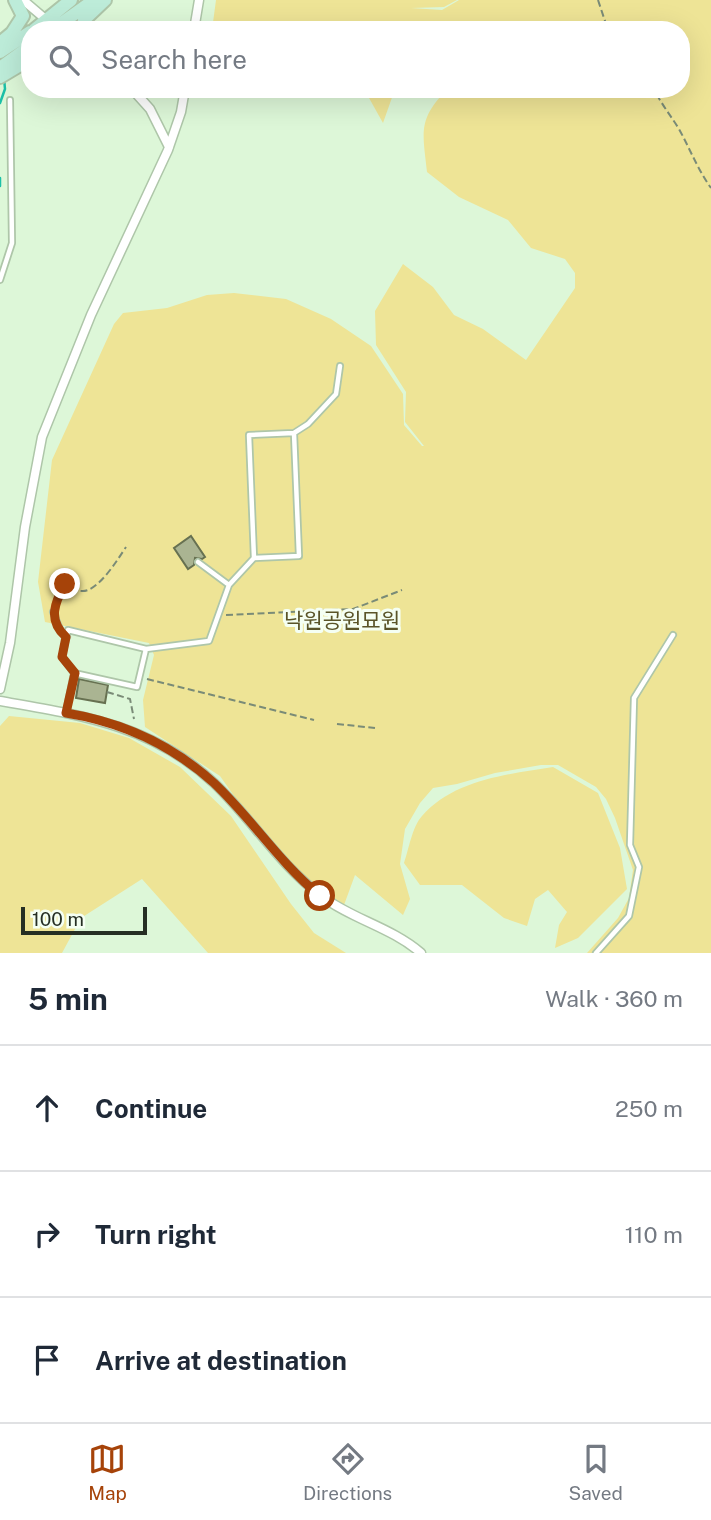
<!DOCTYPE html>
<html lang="en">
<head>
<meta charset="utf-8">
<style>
  body { margin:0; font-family:"Public Sans","Noto Sans KR",sans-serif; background:#f6f6f7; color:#1f2937 }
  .scale { position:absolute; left:21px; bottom:18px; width:126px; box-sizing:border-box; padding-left:7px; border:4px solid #262f24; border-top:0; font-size:19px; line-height:24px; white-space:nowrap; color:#262f24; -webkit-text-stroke:5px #f5fff3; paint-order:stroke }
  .stop { position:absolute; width:21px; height:21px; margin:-16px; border:5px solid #a64309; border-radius:50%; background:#fff }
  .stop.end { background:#a64309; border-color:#fff; box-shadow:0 2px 7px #0008 }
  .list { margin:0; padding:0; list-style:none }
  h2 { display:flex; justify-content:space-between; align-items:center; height:91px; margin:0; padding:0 28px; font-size:30px }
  h2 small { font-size:23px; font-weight:400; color:#747a83 }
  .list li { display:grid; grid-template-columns:46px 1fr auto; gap:21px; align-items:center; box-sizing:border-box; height:126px; padding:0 28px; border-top:2px solid #e0e1e3 }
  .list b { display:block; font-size:26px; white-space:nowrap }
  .list em { font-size:23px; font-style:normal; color:#747a83 }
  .icon { flex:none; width:38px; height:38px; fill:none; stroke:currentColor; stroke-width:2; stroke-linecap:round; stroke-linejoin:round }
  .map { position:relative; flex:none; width:711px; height:953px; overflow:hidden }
  .search { position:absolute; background:#fff; box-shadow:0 7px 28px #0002; left:21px; right:21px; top:21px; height:77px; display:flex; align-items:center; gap:18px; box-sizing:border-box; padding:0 24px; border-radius:28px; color:#747a83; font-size:26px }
  .sheet { height:469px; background:#fff }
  nav { display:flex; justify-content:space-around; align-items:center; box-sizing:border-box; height:98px; border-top:2px solid #e0e1e3; background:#fff; font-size:19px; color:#747a83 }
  nav a { display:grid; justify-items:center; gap:4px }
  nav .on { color:#a64309 }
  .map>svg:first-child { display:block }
  .green { fill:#eee496 }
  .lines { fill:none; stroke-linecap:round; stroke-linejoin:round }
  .stream { stroke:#1cc0a8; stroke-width:2.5 }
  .building { fill:#aab492; stroke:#677151; stroke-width:2 }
  .service-casing { stroke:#aec6a9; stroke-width:8 }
  .minor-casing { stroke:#aec6a9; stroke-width:11 }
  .secondary-casing { stroke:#aec6a9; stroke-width:16 }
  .path { stroke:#7a8b77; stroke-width:2; stroke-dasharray:7 3.5; stroke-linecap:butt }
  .service { stroke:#fff; stroke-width:4.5 }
  .minor { stroke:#fff; stroke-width:8 }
  .secondary { stroke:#bdecd9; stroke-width:12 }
  .route { stroke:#a64309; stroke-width:9 }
  .labels { text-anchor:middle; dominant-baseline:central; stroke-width:6; stroke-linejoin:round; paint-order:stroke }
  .park-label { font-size:21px; fill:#5a5428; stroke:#f5fff3 }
</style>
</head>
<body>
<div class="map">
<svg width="711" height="953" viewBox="0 0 711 953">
  <rect width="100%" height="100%" fill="#ddf7d8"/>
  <path class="green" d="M216,0h241l-13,7 -33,1 31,2 17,-10h252v953h-124l31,-35 11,-20 4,-28 -18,-52 -9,-19 -10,-12 -38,-22h-17l-46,8 -38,11 -24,4 -13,15 -15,26 -5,35 10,35 -7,16 -48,-40 -11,30 -45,-31 -55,-64 -24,-34 -75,-49 -2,-27 11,-45 -5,-12 -104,-21 -7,-40 14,-122 62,-136 9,-11 44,-5 40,-13 27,-2 52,6 45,20 40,27 32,48 1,31 18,21h2l-19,-24 1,-30 -30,-47 -1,-34 28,-47 30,23 21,28 29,14 43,31 49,-72v-15l-10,-14 -34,-11 -23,-28 -49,-23 -32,-25c-4,-38 -10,-53 20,-82l234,-1v-59h-316l6,-4 -11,4h-148z
    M364,89h31l-12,34z
    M9,716l71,7 49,15 51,29 51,49 60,88 23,29 32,20h-138l-66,-74 -61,39 -19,35h-62v-227z
    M553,767l45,26 22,55 7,41 -49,49 -23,10 4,-23 8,-13 -19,-22 -13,9 -8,27 -23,-8 -42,-33h-42l-16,-22c5,-14 8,-36 18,-47 31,-36 86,-42 131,-49z"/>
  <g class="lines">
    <path class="stream" d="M0,103l5,-14 -1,-11
      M0,178v8"/>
  </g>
  <path class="building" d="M191,536l14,21 -3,2 -7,-1 -1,7 -6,4 -14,-21z
    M79,679l29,6 -3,18 -29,-5z"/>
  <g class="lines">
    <g class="service-casing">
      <path id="service" d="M0,280l12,-37 -2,-143
        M294,433l5,123 -45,2 -5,-123 45,-2 14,-9 28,-30 4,-28
        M198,562l31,23
        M53,612l8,20 6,5
        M146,649l-9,38 -63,-14 -12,-16 6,-27 78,19 63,-8 20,-56 25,-27
        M66,712l8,-39
        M596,953l33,-37 10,-49 -9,-22 4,-147 39,-63"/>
    </g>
    <g class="minor-casing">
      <path id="minor" d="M23,0l27,23
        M194,30l5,-30
        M132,89l18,20 19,38
        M0,689l10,-46 15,-116 17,-90 49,-122 77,-165 13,-38 4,-23
        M0,701c81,14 152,24 214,82 38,36 64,80 106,112 31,24 71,32 101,58"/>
    </g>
    <g class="secondary-casing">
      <path id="secondary" d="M34,30l37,-30
        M52,30l42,-30
        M83,30l1,-10 21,-20
        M0,43l12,-10 11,-17 -8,-16
        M0,52l30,-20
        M0,68l30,-22
        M0,77l30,-18"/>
    </g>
    <path class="path" d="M598,0l10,30
      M629,89l11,6 15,-4c7,14 16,25 24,38 11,20 19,41 32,59
      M54,607l12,-23c4,2 11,7 16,7 16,1 36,-32 44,-44
      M226,615l127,-6 49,-19
      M147,679l167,41
      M107,692l23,7 4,20
      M337,724l38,4"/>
    <use href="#service" class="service"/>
    <use href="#minor" class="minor"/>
    <use href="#secondary" class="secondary"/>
  </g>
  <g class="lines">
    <path class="route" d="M65,584c-10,18 -18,36 1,53l-4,20 13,16 -9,40c56,9 106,32 148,70 38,36 64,78 106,113"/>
  </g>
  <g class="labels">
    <g class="park-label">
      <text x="342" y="620">낙원공원묘원</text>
    </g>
  </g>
</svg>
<div class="scale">100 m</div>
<div class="stop" style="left:320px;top:896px"></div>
<div class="stop end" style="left:65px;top:584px"></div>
<div class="search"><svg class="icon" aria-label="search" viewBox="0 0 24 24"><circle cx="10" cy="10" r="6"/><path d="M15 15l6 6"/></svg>Search here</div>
</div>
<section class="sheet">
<h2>5 min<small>Walk · 360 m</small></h2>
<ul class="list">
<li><svg class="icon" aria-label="ahead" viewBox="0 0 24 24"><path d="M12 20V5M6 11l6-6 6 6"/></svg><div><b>Continue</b></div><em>250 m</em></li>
<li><svg class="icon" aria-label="right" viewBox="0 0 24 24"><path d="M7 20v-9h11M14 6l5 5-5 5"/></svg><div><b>Turn right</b></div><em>110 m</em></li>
<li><svg class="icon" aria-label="arrive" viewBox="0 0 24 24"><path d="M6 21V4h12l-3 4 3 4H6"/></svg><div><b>Arrive at destination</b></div></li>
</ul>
</section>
<nav>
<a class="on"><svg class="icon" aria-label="map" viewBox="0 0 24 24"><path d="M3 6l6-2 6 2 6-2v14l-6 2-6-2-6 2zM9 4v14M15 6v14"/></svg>Map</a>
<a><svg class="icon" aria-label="directions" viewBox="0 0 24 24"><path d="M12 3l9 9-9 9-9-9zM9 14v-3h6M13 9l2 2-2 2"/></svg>Directions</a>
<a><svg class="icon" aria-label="saved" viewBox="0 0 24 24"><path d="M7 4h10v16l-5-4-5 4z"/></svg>Saved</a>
</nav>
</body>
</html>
